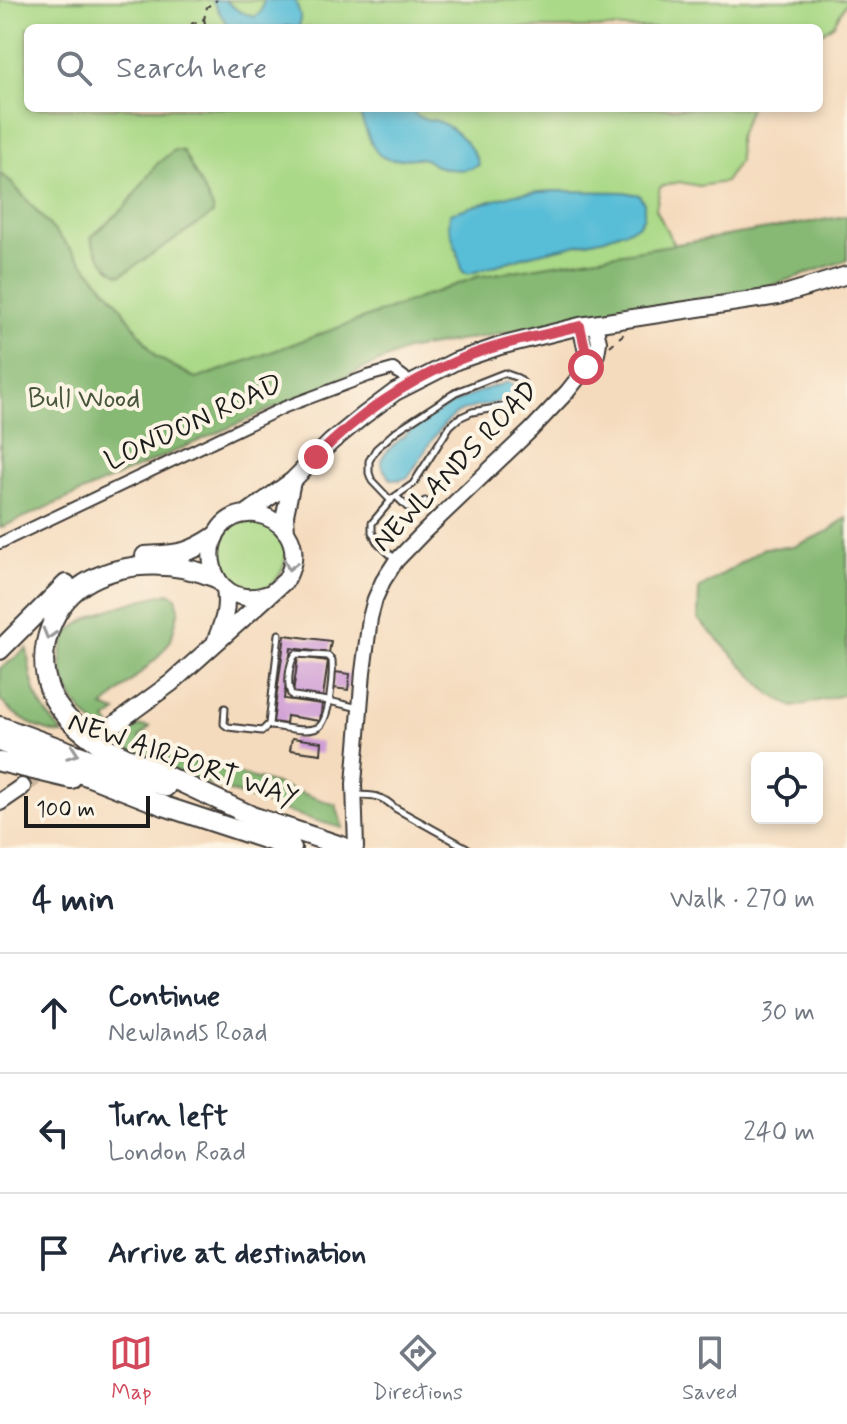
<!DOCTYPE html>
<html lang="en">
<head>
<meta charset="utf-8">
<style>
  body { margin:0; font-family:Mynerve,sans-serif; background:#f2f2f3; color:#1f2937 }
  .controls { position:absolute; right:24px; bottom:24px; display:grid; overflow:hidden; border-radius:12px; box-shadow:0 4px 12px #0003 }
  .controls button { width:72px; height:72px; display:grid; place-items:center; padding:0; border:0; border-bottom:2px solid #e0e1e3; background:#fff; color:#1f2937; font:40px sans-serif }
  .scale { position:absolute; left:24px; bottom:20px; width:126px; box-sizing:border-box; padding-left:8px; border:4px solid #1c1c1c; border-top:0; font-size:22px; line-height:28px; white-space:nowrap; color:#1c1c1c; -webkit-text-stroke:6px #fcf5e5; paint-order:stroke }
  .stop { position:absolute; width:24px; height:24px; margin:-18px; border:6px solid #d1495b; border-radius:50%; background:#fff }
  .stop.end { background:#d1495b; border-color:#fff; box-shadow:0 2px 8px #0008 }
  .list { margin:0; padding:0; list-style:none }
  h2 { display:flex; justify-content:space-between; align-items:center; height:104px; margin:0; padding:0 32px; font-size:34px }
  h2 small { font-size:26px; font-weight:400; color:#747a83 }
  .list li { display:grid; grid-template-columns:52px 1fr auto; gap:24px; align-items:center; box-sizing:border-box; height:120px; padding:0 32px; border-top:2px solid #e0e1e3 }
  .list b { display:block; font-size:30px; white-space:nowrap }
  .list p { margin:0; font-size:26px; white-space:nowrap; color:#747a83 }
  .list em { font-size:26px; font-style:normal; color:#747a83 }
  .icon { flex:none; width:44px; height:44px; fill:none; stroke:currentColor; stroke-width:2; stroke-linecap:round; stroke-linejoin:round }
  .map { position:relative; flex:none; width:847px; height:848px; overflow:hidden }
  .search { position:absolute; background:#fff; box-shadow:0 4px 12px #0003; left:24px; right:24px; top:24px; height:88px; display:flex; align-items:center; gap:20px; box-sizing:border-box; padding:0 28px; border-radius:12px; color:#747a83; font-size:30px }
  .sheet { height:464px; background:#fff }
  nav { display:flex; justify-content:space-around; align-items:center; box-sizing:border-box; height:112px; border-top:2px solid #e0e1e3; background:#fff; font-size:22px; color:#747a83 }
  nav a { display:grid; justify-items:center; gap:4px }
  nav .on { color:#d1495b }
  .map>svg:first-child { display:block }
  .green { fill:#aad987; stroke:#637a52; stroke-width:2 }
  .forest { fill:#87b974; stroke:#526a48; stroke-width:2 }
  .water { fill:#59bdd7; stroke:#3a6c7a; stroke-width:2 }
  .lines { fill:none; stroke-linecap:round; stroke-linejoin:round }
  .stream { stroke:#59bdd7; stroke-width:3 }
  .building { fill:#cf9dd5 }
  .primary-tunnel { stroke:#cab59e; stroke-width:16; stroke-dasharray:16 8; stroke-linecap:butt }
  .lane-casing { stroke:#3d3934; stroke-width:9 }
  .street-casing { stroke:#3d3934; stroke-width:14 }
  .secondary-casing { stroke:#3d3934; stroke-width:18 }
  .primary-casing { stroke:#3d3934; stroke-width:20 }
  .highway-casing { stroke:#3d3934; stroke-width:22 }
  .path { stroke:#3d3934; stroke-width:2; stroke-dasharray:6 6; stroke-linecap:butt }
  .lane { stroke:#fff; stroke-width:5 }
  .street { stroke:#fff; stroke-width:10 }
  .secondary { stroke:#fff; stroke-width:14 }
  .primary { stroke:#fff; stroke-width:16 }
  .highway { stroke:#fff; stroke-width:18 }
  .oneway { stroke:#999 }
  .route { stroke:#d1495b; stroke-width:10 }
  .labels { text-anchor:middle; dominant-baseline:central; stroke-width:8; stroke-linejoin:round; paint-order:stroke }
  .park-label { font-size:28px; fill:#47553c; stroke:#fcf5e5 }
  .street-label { font-size:28px; fill:#1c1c1c; stroke:#fcf5e5 }
</style>
</head>
<body>
<div class="map">
<svg width="847" height="848" viewBox="0 0 847 848">
  <rect width="100%" height="100%" fill="#fcf5e5"/>
  <filter id="ink" filterUnits="userSpaceOnUse"><feTurbulence type="fractalNoise" baseFrequency=".0125" numOctaves="2"/><feDisplacementMap in="SourceGraphic" scale="16" xChannelSelector="R" yChannelSelector="G"/><feConvolveMatrix kernelMatrix="1 2 1 2 8 2 1 2 1" color-interpolation-filters="sRGB"/></filter>
  <filter id="wash" filterUnits="userSpaceOnUse"><feTurbulence type="fractalNoise" baseFrequency=".006" numOctaves="4" result="noise"/><feDisplacementMap in="SourceGraphic" scale="32" xChannelSelector="R" yChannelSelector="G"/><feGaussianBlur stdDeviation="1.8" result="paint"/><feColorMatrix in="noise" values="0 0 0 0 0 0 0 0 0 0 0 0 0 0 0 0 0 1.4 0 .05"/><feComposite in="paint" operator="in"/></filter>
  <g filter="url(#wash)">
    <rect width="100%" height="100%" fill="#f5dbbe"/>
    <path class="green" d="M0,0h847v1l-13,23 -15,11v-7h-791v80h722l-12,30 1,23 -14,21 -26,4 -20,-4 -19,5 -4,22 18,36 -197,32 -280,102 -41,-22 -40,-57 -107,-120 -9,-7z
      M258,520c6,4 16,8 21,14 19,21 -4,62 -30,58 -8,-2 -17,-7 -24,-10l-10,-31 17,-27z"/>
    <path class="forest" d="M174,150l9,1 30,57v6l-92,61c-14,-5 -27,-24 -30,-38l34,-30 32,-43z
      M0,173l9,7 107,120 40,57 41,22 280,-102 370,-61v44l-81,27 -360,63 -406,178z
      M847,517v177l-54,13 -23,-13 -72,-75 1,-30 65,-41 29,-1 36,-16z
      M169,593l7,4 3,12 -8,31 -13,17 -55,50 14,5 -11,8 10,15 25,-9 9,1 -11,11 46,21 91,25 60,21 7,23c-34,-8 -66,-20 -99,-32 -61,-21 -171,-53 -182,-127 -1,-9 -1,-22 3,-30 10,-25 80,-40 104,-46z
      M27,648c4,40 9,55 36,86 -25,-3 -46,-16 -63,-34v-32l7,-4z"/>
    <path class="water" d="M212,0h13l14,11 15,6 7,-5 3,-12h31l5,14v10l-3,3 -10,-1 -7,2h-51z
      M361,108h50c10,16 16,8 29,14 16,7 35,27 39,43 -12,7 -30,5 -43,1 -4,-2 -7,-5 -11,-7 -13,-4 -32,5 -44,-3 -10,-6 -17,-34 -23,-45z
      M552,191l72,1 15,3 5,8v13l-6,10 -33,12 -79,18 -57,18 -6,-2 -14,-46 1,-13 65,-19z
      M508,382l6,4v9c-15,11 -37,9 -54,17 -22,11 -37,45 -52,65l-8,3 -9,-1c-5,-6 -12,-13 -8,-22 2,-5 9,-10 13,-14 31,-29 72,-50 112,-61z"/>
    <g class="lines">
      <path class="stream" d="M349,108l9,3"/>
    </g>
    <g id="blocks">
      <path class="building" d="M285,635l46,6 -2,12 -38,-5 -7,51 38,5 -2,17 -33,-5 -1,8 -13,-2z
        M298,657l30,4 -5,36 -30,-4z
        M335,672l15,2 -2,16 -15,-2z
        M292,738l30,4 -1,12 -31,-4z"/>
    </g>
  </g>
  <g filter="url(#ink)">
    <use href="#blocks" fill-opacity="0" stroke="#3d3934" stroke-width="2"/>
    <g class="lines">
      <path class="primary-tunnel" d="M22,787l89,-60"/>
      <g class="lane-casing">
        <path id="lane" d="M396,496l11,11 8,1 10,-7
          M391,501l-19,-20 -3,-8v-12l7,-12 20,-18 60,-39 48,-19 14,5 5,5 1,8 -3,7 -8,7 -41,7 -13,6 -9,8 -37,58 -20,14 -21,25v9l5,10 19,18
          M279,634l-10,90 2,2c13,1 34,7 46,2 13,-5 16,-54 15,-68l-4,-4 -32,-2c-7,8 -10,32 -4,42h2l35,5 4,1 26,6
          M225,708l-1,16 4,3 34,4 7,-7
          M355,795c18,0 26,0 40,13l72,40"/>
      </g>
      <g class="street-casing">
        <path id="street" d="M0,543l285,-136 83,-31 25,-7 11,8 5,8"/>
      </g>
      <g class="secondary-casing">
        <path id="secondary" d="M580,326l6,26v15
          M356,848l-2,-64 9,-112 7,-54 5,-19 8,-18 13,-20 29,-30 106,-101 36,-38 30,-38 2,-12 -4,-18"/>
      </g>
      <g class="primary-casing">
        <path id="primary" d="M246,514l46,-33 39,-39 32,-26 32,-24 61,-31 44,-15 80,-20 198,-30 69,-21
          M286,532l-1,-17 7,-34
          M216,640c8,-20 12,-30 9,-52
          M111,727l60,-44 115,-103c8,-15 11,-32 1,-47 -7,-10 -19,-17 -31,-19 -66,-6 -57,106 15,79
          M0,802l22,-15"/>
      </g>
      <g class="highway-casing">
        <path id="highway" d="M145,556c32,-2 42,-1 69,-19
          M216,578c-38,-16 -87,-18 -125,2 -38,20 -57,70 -41,111 9,23 29,39 49,53l151,71
          M0,650l66,-66
          M0,726l166,61
          M0,742l164,64 128,42
          M0,762l71,17
          M240,812l107,36"/>
      </g>
      <path class="path" d="M204,19l2,9
        M191,24l13,-5 3,-12 10,-7
        M610,346l16,-14"/>
      <use href="#lane" class="lane"/>
      <use href="#street" class="street"/>
      <use href="#secondary" class="secondary"/>
      <use href="#primary" class="primary"/>
      <use href="#highway" class="highway"/>
    </g>
    <defs><path id="oneway-chevron" d="M-2-3.5L2.5 0L-2 3.5" fill="none" stroke-width="1.6" stroke-linecap="round" stroke-linejoin="round" transform="scale(2)"/></defs>
    <g class="oneway">
      <use href="#oneway-chevron" transform="translate(290 565) rotate(104)"/>
      <use href="#oneway-chevron" transform="translate(49 634) rotate(106)"/>
      <use href="#oneway-chevron" transform="translate(73 753) rotate(20)"/>
    </g>
  </g>
  <g class="lines" filter="url(#ink)">
    <path class="route" d="M316,457c40,-40 88,-74 140,-96 39,-17 83,-25 124,-35l6,26v15"/>
  </g>
  <g class="labels">
    <g class="park-label">
      <text x="84" y="399">Bull Wood</text>
    </g>
    <g class="street-label">
      <text transform="translate(194 423) rotate(-25)">LONDON ROAD</text>
      <text transform="translate(456 467) rotate(-46)">NEWLANDS ROAD</text>
      <text transform="translate(183 761) rotate(19)">NEW AIRPORT WAY</text>
    </g>
  </g>
</svg>
<div class="controls">
<button><svg class="icon" aria-label="locate" viewBox="0 0 24 24"><circle cx="12" cy="12" r="6"/><path d="M12 2v4M12 18v4M2 12h4M18 12h4"/></svg></button>
</div>
<div class="scale">100 m</div>
<div class="stop" style="left:586px;top:367px"></div>
<div class="stop end" style="left:316px;top:457px"></div>
<div class="search"><svg class="icon" aria-label="search" viewBox="0 0 24 24"><circle cx="10" cy="10" r="6"/><path d="M15 15l6 6"/></svg>Search here</div>
</div>
<section class="sheet">
<h2>4 min<small>Walk · 270 m</small></h2>
<ul class="list">
<li><svg class="icon" aria-label="ahead" viewBox="0 0 24 24"><path d="M12 20V5M6 11l6-6 6 6"/></svg><div><b>Continue</b><p>Newlands Road</p></div><em>30 m</em></li>
<li><svg class="icon" aria-label="left" viewBox="0 0 24 24"><path d="M17 20v-9H6M10 6l-5 5 5 5"/></svg><div><b>Turn left</b><p>London Road</p></div><em>240 m</em></li>
<li><svg class="icon" aria-label="arrive" viewBox="0 0 24 24"><path d="M6 21V4h12l-3 4 3 4H6"/></svg><div><b>Arrive at destination</b></div></li>
</ul>
</section>
<nav>
<a class="on"><svg class="icon" aria-label="map" viewBox="0 0 24 24"><path d="M3 6l6-2 6 2 6-2v14l-6 2-6-2-6 2zM9 4v14M15 6v14"/></svg>Map</a>
<a><svg class="icon" aria-label="directions" viewBox="0 0 24 24"><path d="M12 3l9 9-9 9-9-9zM9 14v-3h6M13 9l2 2-2 2"/></svg>Directions</a>
<a><svg class="icon" aria-label="saved" viewBox="0 0 24 24"><path d="M7 4h10v16l-5-4-5 4z"/></svg>Saved</a>
</nav>
</body>
</html>
